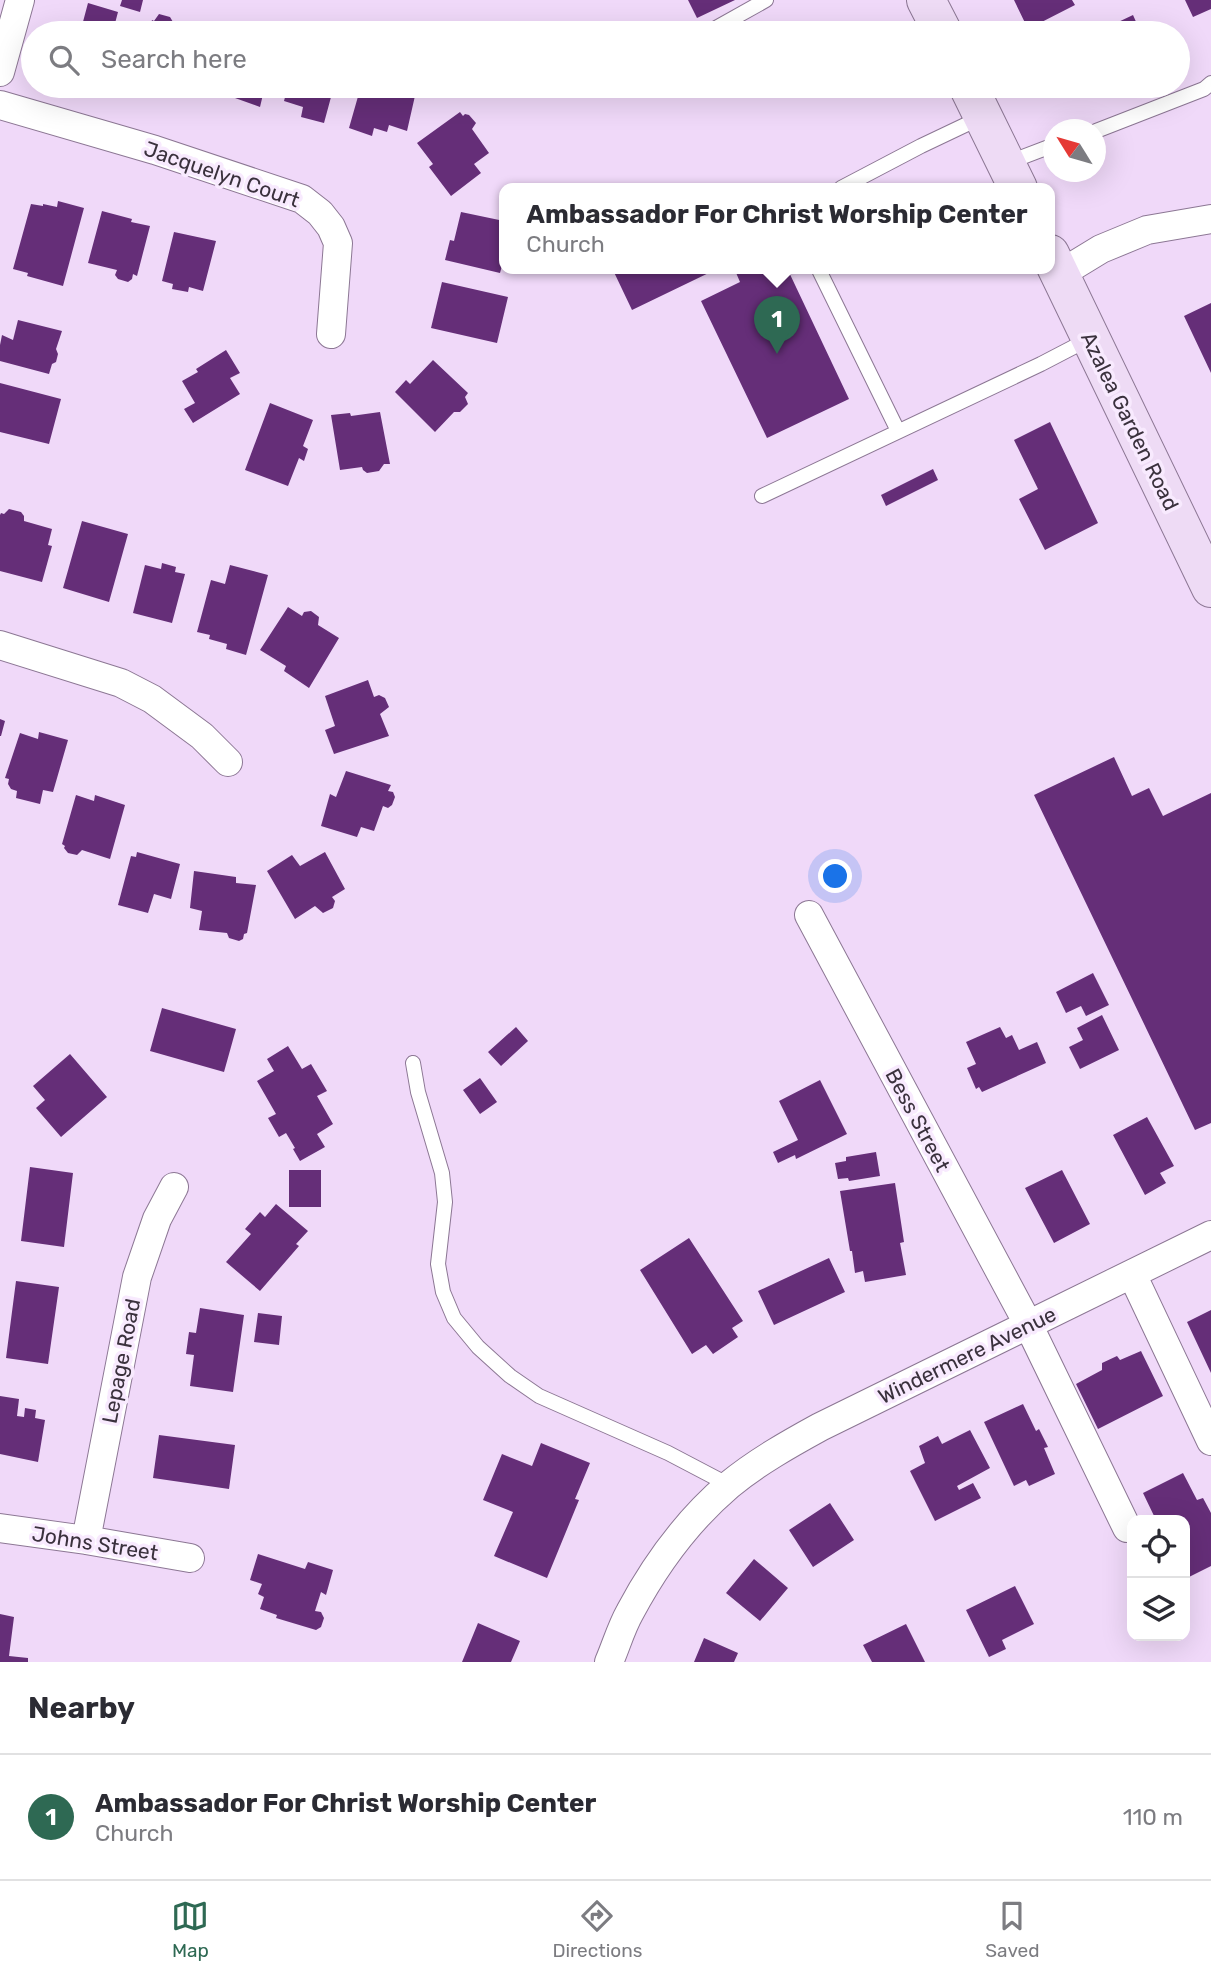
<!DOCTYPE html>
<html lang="en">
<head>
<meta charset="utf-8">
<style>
  body { margin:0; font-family:Rubik,sans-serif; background:#f7f7f7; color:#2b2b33 }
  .controls { position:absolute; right:21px; bottom:21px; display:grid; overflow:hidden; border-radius:14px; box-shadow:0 7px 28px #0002 }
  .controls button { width:63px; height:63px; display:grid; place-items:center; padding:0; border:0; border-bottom:2px solid #e1e1e2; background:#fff; color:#2b2b33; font:35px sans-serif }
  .compass { position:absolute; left:1043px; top:119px; width:63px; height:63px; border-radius:50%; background:#fff; box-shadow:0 7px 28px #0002; rotate:307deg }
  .you { position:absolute; left:836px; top:877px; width:24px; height:24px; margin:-18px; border:5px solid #fff; border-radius:50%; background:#1a73e8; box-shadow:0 0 0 10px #1a73e833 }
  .badge { display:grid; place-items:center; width:46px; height:46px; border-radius:50%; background:#2e6953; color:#fff; font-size:23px; font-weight:700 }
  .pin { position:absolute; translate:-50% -58px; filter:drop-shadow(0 2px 4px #0008) }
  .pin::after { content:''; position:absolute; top:37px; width:24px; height:21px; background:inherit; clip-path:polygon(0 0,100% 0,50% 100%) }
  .popup { position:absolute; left:499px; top:183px; width:556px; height:91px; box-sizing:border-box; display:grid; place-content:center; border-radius:14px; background:#fff; filter:drop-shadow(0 2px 5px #0005); font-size:23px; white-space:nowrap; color:#7c7c81 }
  .popup b { font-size:26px; color:#2b2b33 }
  .popup::after { content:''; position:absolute; left:50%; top:100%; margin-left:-14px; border:14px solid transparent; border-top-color:#fff }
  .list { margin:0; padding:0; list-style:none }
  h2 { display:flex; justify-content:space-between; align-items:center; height:91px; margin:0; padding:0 28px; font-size:30px }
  h2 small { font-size:23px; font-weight:400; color:#7c7c81 }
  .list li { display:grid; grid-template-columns:46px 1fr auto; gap:21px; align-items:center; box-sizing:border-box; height:126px; padding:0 28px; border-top:2px solid #e1e1e2 }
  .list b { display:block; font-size:26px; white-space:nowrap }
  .list p { margin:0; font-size:23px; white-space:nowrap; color:#7c7c81 }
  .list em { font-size:23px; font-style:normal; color:#7c7c81 }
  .icon { flex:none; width:38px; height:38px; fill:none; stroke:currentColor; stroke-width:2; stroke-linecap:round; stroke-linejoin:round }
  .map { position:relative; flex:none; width:1211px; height:1662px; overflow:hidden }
  .search { position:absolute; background:#fff; box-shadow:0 7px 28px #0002; left:21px; right:21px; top:21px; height:77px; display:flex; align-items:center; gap:18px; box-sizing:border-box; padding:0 24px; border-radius:38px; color:#7c7c81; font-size:26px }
  .sheet { height:217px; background:#fff }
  nav { display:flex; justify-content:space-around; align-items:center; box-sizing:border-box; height:98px; border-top:2px solid #e1e1e2; background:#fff; font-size:19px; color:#7c7c81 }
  nav a { display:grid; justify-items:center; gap:4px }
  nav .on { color:#2e6953 }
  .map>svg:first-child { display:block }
  .building { fill:#652e78 }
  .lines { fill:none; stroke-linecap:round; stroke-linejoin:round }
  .service-casing { stroke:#8c7794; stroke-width:16 }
  .minor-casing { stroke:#8c7794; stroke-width:30 }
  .secondary-casing { stroke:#8c7794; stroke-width:40 }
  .service { stroke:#fff; stroke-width:14 }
  .minor { stroke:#fff; stroke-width:28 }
  .secondary { stroke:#eedbf5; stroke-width:38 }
  .labels { text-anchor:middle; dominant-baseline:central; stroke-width:7; stroke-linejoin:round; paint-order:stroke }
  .street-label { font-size:21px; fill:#3a313d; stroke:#f8eafe }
</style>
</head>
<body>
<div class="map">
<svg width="1211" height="1662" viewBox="0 0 1211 1662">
  <rect width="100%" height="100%" fill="#f0d9f9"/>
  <path class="building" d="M122,0h21l-3,12 -20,-6z
    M688,0h47l-38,18z
    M1014,0h58l3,5 -47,24z
    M1185,0h26v9l-18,8z
    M88,3l30,9 -5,19 6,2h-39z
    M159,14l11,3 3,5 -1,4 23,7h-47l4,-13 2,1z
    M1133,15l8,18h-46z
    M226,86h39l-5,21 -25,-9 2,-5 -12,-3z
    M288,86h46l-10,37 -23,-6 2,-10 -19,-6z
    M361,86l56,1 -10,44 -18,-6 -2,7 -13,-4 -2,8 -23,-8z
    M1058,86h18l-15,7z
    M460,112l3,4 2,-2 4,1 7,8 -4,6 17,24 -15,11 7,9 -30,23 -22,-29 4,-3 -16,-21z
    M58,201l26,7 -21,78 -36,-10 1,-3 -15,-4 18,-65 12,2v-2l14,3z
    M102,211l30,8 -1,3 19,4 -13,50 -4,-2 -1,5 -4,3 -10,-3 -3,-4 2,-5 -29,-7z
    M461,212l43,9v38l-4,14 -55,-13 5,-20 4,1z
    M174,232l42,9 -13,50 -14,-4 -1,5 -16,-3 1,-5 -11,-3z
    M612,268h107l-87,42z
    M734,268h53l62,131 -82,39 -66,-137 39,-19z
    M442,282l66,15 -11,46 -66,-15z
    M1211,303v70l-27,-57z
    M18,320l44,11 -6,18 2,5 -2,8 -4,2 -3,10 -49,-13v-16l2,-10 11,5z
    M226,350l14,23 -10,5 10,16 -47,29 -9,-14 11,-6 -13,-22 16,-9 -2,-3z
    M433,360l35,33 -3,4 3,7 -8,8h-6l-19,20 -40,-40 11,-12 4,4z
    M0,383l61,16 -12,45 -49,-12z
    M270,403l43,17 -10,26 5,3 -4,12 -5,-3 -11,28 -43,-16z
    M380,412l10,52h-6l-5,7 -12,2 -4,-3 -1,-3 -22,3 -9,-55 19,-2 1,3z
    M1050,422l48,101 -53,27 -26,-51 19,-10 -24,-49z
    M933,469l5,11 -52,26 -5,-11z
    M9,509l12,3 3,4v5l28,8 -4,16 4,1 -10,36 -42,-11v-56l1,-2 3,1z
    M82,521l46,13 -19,68 -46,-14z
    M162,563l14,4 -1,5 10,2 -13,49 -39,-10 12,-48 16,4z
    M230,565l38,10 -22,80 -20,-6 1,-5 -18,-5 1,-4 -13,-3 14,-52 14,4z
    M288,607l14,9 2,-4 7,-1 8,6 -1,8 21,13 -30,50 -25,-17 2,-5 -26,-16z
    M368,680l6,17 5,-2 6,3 4,9 -9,7 9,22 -55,18 -9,-24 10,-4 -10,-30z
    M0,719l5,2 -4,15h-1z
    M39,732l29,8 -15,52 -10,-2 -3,14 -24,-6 1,-7 -6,-2 -3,-5 1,-5 -4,-1 15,-45 18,6z
    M1114,757l18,39 17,-8 14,28 48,-23v330l-16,7 -161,-335z
    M346,771l45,14 -3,6 5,1 2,5 -3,8 -4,3 -5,-2 -9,25 -13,-4 -4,10 -36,-11 9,-32 6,3z
    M76,795l18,6 1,-6 30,10 -15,54 -28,-9 -5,5 -9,-2 -4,-5 1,-2 -3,-2z
    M137,852l43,12 -9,35 -17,-5 -6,19 -30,-8 13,-49 5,1z
    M325,852l20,37 -13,8 3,4 -2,7 -10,5 -8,-7 -20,13 -28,-48 25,-16 8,11z
    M194,871l42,6v6l20,2 -9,48 -3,1 -1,5 -4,2 -10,-3 -2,-5 -28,-3 3,-19 -12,-3z
    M1093,973l16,32 -23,11 -5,-10 -15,7 -10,-21z
    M162,1008l74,21 -12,43 -74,-21z
    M1102,1015l17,35 -39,19 -11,-22 14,-7 -6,-12z
    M516,1027l12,14 -27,25 -13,-14z
    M1000,1027l6,11 6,-3 7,15 18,-8 9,21 -64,29 -3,-5 -3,2 -9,-21 9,-4 -10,-22z
    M288,1046l14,23 9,-5 16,27 -10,5 16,28 -16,10 8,13 -25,14 -7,-12 2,-1 -9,-15 -7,4 -11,-19 8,-4 -19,-33 17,-10 -7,-12z
    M70,1054l37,43 -46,40 -25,-29 9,-8 -12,-14z
    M480,1078l17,24 -17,12 -17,-24z
    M820,1080l27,54 -51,25 -1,-4 -17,8 -5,-11 25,-12 -19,-39z
    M1147,1117l27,49 -14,7 6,10 -21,12 -32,-60z
    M876,1152l4,24 -31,5 -1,-3 -10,1 -3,-16 11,-2v-4z
    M30,1167l43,6 -9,74 -43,-6z
    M289,1170h32v37h-32z
    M1062,1170l28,54 -36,19 -29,-55z
    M895,1183l9,59 -4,1 6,32 -41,7 -2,-11 -8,2 -3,-22h-2l-10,-60z
    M276,1204l32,27 -12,13 3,2 -39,45 -34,-29 25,-28 -6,-5 15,-17 5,5z
    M689,1238l54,83 -11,7 6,9 -25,17 -7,-9 -14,9 -52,-84z
    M829,1258l16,34 -71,33 -16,-34z
    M16,1281l43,6 -11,77 -42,-6z
    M200,1308l44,7 -11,77 -43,-6 4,-31 -8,-1 3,-22 7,1z
    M1211,1310v63l-24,-51z
    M258,1313l24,3 -3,29 -25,-3z
    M1141,1351l22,45 -65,33 -22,-45 26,-14v-7l15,-7 3,4z
    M0,1396l19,3 -2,17 7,1 1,-9 11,2 -1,8 10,2 -7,42 -38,-8z
    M1023,1404l13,27 3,-2 9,18 -4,1 11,26 -26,12 -3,-6 -12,6 -30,-64z
    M970,1430l20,38 -33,18 2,4 14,-7 8,15 -46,23 -25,-50 15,-8 -6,-17 19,-10 4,8z
    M159,1435l76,10 -6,44 -76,-11z
    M541,1443l49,20 -15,36 4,1 -32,78 -53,-22 19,-44 -30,-12 19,-46 30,12z
    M1183,1473l14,27 6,-2 8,15v53l-26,13v-59h-29l-13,-27z
    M830,1503l24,37 -41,27 -24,-37z
    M258,1554l47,15 3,-7 25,8 -7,25 -5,-3 -6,19 6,1 3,6 -3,9 -5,3 -40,-12 1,-3 -17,-6 4,-12 -6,-3 4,-10 -12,-4z
    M754,1559l34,29 -28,33 -34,-28z
    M1015,1586l19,38 -32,16 4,9 -17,8 -23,-47z
    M0,1614l14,3 -5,39 19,2v4h-28z
    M478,1623l42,18 -9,21h-49z
    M906,1624l19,38h-53l-9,-17z
    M704,1638l34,15 -4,9h-40z"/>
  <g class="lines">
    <g class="service-casing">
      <path id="service" d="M707,33l59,-33
        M1096,131l108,-42 7,-6
        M1007,163l47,-18
        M841,188l80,-42 61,-29
        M818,268l80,163
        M762,496l279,-132 48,-25
        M413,1063l5,29 24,81 3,29 -7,62 5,28 11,26 24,29 32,29 29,20 129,57 61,32"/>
    </g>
    <g class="minor-casing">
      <path id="minor" d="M0,72l20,-72
        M0,105l155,45 147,49 18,14 11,14 7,16 -7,91
        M1060,274l41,-25 46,-19 64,-11
        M0,645l121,38 31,16 50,37 26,26
        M809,915l219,409 99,204
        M1132,1274l79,167
        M0,1528l86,12 104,18
        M86,1540l51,-263 20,-58 17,-32
        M609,1662c7,-16 12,-34 21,-50 25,-47 58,-92 99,-127 28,-23 60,-41 91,-58l391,-192"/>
    </g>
    <g class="secondary-casing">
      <path id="secondary" d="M926,0l17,33
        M968,86l50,102
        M1050,254l161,334"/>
    </g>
    <use href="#service" class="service"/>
    <use href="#minor" class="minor"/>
    <use href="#secondary" class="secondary"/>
  </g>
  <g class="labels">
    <g class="street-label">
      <text transform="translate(222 174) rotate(19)">Jacquelyn Court</text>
      <text transform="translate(1130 421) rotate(64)">Azalea Garden Road</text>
      <text transform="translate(918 1120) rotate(62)">Bess Street</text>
      <text transform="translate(967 1355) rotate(-26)">Windermere Avenue</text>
      <text transform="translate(121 1361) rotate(-79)">Lepage Road</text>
      <text transform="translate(95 1543) rotate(9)">Johns Street</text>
    </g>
  </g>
</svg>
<div class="controls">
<button><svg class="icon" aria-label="locate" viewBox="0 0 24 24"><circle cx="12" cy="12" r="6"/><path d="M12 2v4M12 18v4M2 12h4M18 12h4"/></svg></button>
<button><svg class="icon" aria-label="layers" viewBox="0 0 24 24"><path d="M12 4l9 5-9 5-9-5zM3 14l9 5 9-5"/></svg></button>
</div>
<svg class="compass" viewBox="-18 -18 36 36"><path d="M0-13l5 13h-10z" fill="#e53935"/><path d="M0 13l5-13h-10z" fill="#7c7c81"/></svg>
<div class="you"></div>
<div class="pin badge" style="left:777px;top:354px">1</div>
<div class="popup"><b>Ambassador For Christ Worship Center</b>Church</div>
<div class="search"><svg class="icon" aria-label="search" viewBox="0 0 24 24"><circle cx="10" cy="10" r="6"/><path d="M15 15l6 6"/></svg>Search here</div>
</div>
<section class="sheet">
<h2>Nearby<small></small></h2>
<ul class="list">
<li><span class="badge">1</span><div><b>Ambassador For Christ Worship Center</b><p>Church</p></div><em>110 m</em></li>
</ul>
</section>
<nav>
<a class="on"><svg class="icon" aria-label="map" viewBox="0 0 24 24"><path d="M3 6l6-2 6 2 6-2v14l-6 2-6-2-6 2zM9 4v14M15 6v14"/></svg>Map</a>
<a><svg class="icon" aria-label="directions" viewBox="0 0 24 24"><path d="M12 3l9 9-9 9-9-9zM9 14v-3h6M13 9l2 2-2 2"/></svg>Directions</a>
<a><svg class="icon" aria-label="saved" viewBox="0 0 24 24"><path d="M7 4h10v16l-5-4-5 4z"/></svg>Saved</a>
</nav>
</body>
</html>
